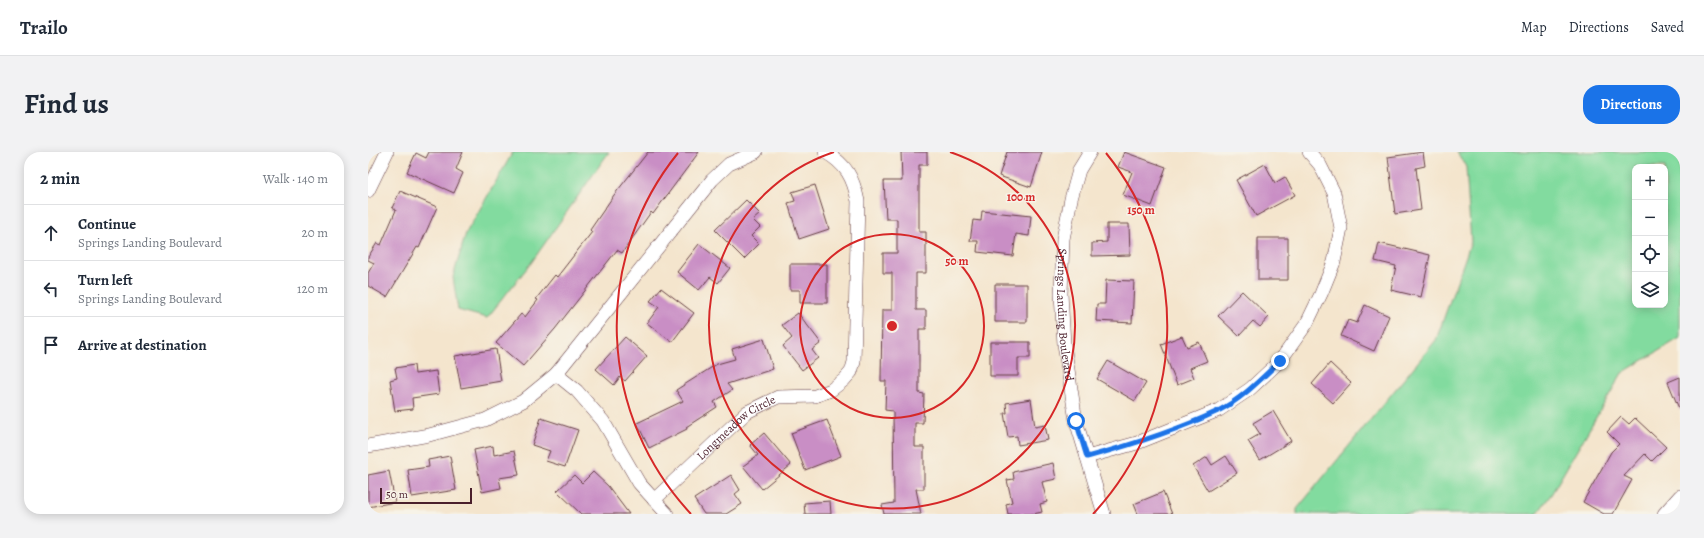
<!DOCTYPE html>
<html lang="en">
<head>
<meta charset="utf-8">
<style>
  body { margin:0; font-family:Alegreya,serif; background:#f2f2f3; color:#1f2937 }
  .controls { position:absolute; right:12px; top:12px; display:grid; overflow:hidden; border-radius:8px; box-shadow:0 2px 10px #0003 }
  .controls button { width:36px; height:36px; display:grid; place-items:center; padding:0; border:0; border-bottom:1px solid #e0e1e3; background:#fff; color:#1f2937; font:20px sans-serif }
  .scale { position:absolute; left:12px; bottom:10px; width:92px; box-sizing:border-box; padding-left:4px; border:2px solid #4a1f2b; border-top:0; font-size:11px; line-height:14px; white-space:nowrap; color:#4a1f2b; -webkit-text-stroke:3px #f7f3e8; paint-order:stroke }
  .stop { position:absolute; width:12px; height:12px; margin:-9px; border:3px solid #1a73e8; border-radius:50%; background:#fff }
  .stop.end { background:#1a73e8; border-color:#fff; box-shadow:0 1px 4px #0008 }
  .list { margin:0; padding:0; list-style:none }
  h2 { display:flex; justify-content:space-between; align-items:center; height:52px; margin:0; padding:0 16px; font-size:17px }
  h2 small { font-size:13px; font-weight:400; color:#747a83 }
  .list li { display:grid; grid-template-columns:26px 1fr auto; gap:12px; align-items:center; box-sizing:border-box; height:56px; padding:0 16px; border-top:1px solid #e0e1e3 }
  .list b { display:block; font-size:15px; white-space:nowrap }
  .list p { margin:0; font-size:13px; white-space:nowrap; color:#747a83 }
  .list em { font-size:13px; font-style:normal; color:#747a83 }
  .icon { flex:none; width:22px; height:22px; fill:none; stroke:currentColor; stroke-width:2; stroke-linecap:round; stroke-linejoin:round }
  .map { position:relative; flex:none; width:1312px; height:362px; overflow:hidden; border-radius:16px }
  header { display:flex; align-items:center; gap:24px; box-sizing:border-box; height:56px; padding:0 20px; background:#fff; border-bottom:1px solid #e0e1e3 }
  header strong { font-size:19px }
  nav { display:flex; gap:22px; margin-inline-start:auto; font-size:14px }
  .intro { display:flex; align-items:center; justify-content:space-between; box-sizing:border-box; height:96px; padding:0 24px }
  h1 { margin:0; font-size:28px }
  .button { padding:10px 18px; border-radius:16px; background:#1a73e8; color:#fff; font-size:14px; font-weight:700 }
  main { display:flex; gap:24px; padding:0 24px }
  aside { flex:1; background:#fff; border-radius:16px; box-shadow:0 2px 10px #0003 }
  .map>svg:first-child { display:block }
  .green { fill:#82db9f; stroke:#667d65; fill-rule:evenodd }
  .building { fill:#c98ec5 }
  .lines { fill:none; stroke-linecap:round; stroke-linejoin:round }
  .street-casing { stroke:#643d43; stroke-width:14 }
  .street { stroke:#fff; stroke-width:13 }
  .route { stroke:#1a73e8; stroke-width:5 }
  .ring { fill:none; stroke:#d62828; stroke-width:2 }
  .labels { text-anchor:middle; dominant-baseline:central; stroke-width:3; stroke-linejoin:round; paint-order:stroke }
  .street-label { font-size:12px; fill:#4a1f2b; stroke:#f7f3e8 }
  .centre { fill:#d62828; stroke:#f7f3e8; stroke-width:2 }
  .ring-label { font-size:12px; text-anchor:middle; font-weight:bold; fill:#d62828; stroke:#f7f3e8; stroke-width:3; stroke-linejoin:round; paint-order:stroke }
</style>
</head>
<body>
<header>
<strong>Trailo</strong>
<nav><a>Map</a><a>Directions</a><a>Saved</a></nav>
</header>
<div class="intro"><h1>Find us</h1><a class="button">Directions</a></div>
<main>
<aside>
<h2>2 min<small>Walk · 140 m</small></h2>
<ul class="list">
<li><svg class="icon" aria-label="ahead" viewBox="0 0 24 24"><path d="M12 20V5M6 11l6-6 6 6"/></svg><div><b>Continue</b><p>Springs Landing Boulevard</p></div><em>20 m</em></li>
<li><svg class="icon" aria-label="left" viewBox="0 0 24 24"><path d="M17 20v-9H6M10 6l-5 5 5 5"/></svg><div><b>Turn left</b><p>Springs Landing Boulevard</p></div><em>120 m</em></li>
<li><svg class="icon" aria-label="arrive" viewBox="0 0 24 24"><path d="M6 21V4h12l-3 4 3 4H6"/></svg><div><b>Arrive at destination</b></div></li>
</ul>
</aside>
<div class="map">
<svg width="1312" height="362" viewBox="0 0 1312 362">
  <rect width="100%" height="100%" fill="#f7f3e8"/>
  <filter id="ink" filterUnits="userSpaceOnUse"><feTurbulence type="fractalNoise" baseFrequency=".025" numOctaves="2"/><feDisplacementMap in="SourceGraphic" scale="8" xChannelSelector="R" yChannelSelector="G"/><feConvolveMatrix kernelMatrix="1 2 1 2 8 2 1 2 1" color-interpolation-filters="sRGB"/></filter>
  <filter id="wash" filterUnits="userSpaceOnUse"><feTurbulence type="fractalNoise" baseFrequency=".012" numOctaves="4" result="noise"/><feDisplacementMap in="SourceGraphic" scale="16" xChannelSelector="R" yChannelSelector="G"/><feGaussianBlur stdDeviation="0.9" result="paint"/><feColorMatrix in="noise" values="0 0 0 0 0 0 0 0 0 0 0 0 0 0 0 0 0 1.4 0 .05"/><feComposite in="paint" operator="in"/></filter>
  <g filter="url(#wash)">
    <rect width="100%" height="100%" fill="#f4e5cd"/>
    <path class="green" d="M145,0h96l-78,111 -44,55 -29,-8 -5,-33 13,-44z
      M1089,0h223v186l-58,35 -70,120 -15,21h-240v-5l139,-169 35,-98 -5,-75zM1267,15h30v138h-30z"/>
    <g id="blocks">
      <path class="building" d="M61,0h34l-7,17 7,4 -9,20 -47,-21 9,-19 10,5z
        M280,0h51l-46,62 -2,-2 -29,41 -5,-3 -62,79 -32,37 -27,-23 25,-29 4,3 13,-17 -2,-1 19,-24 2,2 35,-45 -2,-2 24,-35z
        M533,0h26v13h-8v67h7v41h-10v37h10v19h-7v64l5,1 -1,29h-8v24h9v42h-8l5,25h-37l-2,-9 12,-2 -1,-92 -8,-1 1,-29h-5l1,-71h10v-37h-9v-20h14v-34h-11l-2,-38h18z
        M639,0h35l-11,35 -32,-11z
        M756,0l42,15 -14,39 -29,-11 9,-23 -14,-5z
        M1055,0l2,14 -9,2 5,42 -26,4 -7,-57z
        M897,12l10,19 10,-6 10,18 -39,21 -20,-36z
        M447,33l14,44 -30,10 -11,-36 7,-2 -3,-9z
        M32,39l37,16 -18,41 -2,-1 -30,50 -19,-11v-13l6,-10 -6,-3v-3l9,-14 4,2 15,-35 -4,-2z
        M378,48l14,14 -7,6 7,7 -9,9 8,8 -15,15 -29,-29z
        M614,59l49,5 -2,20 -13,-2 -3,22 -36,-4 1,-11h-8l3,-21 8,1z
        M739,72h22l1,31 -38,1v-13l15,-1z
        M890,86h30v42h-30z
        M1011,91l51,12 -9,42 -30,-7 5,-24 -21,-5z
        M331,92l31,24 -12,15 -8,-6 -11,13 -22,-18z
        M422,112h37v39h-27v-13h-10z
        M738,128l28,1 -2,42 -36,-2 1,-17h8z
        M627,132h32v38h-32z
        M293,136l33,25 -22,29 -25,-19 12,-16 -9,-6z
        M874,139l27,26 -9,10 -7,-6 -14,15 -21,-20z
        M997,153l24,11 -15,35 -33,-15 7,-16 9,3z
        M430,161l23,30 -9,7 6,8 -16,12 -19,-24 9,-8 -10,-13z
        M814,184l5,11 12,-5 8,19 -17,7 4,10 -17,7 -16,-41z
        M257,185l22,19 -22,25 -5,-4 -6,8 -18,-16z
        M396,187l9,30 -46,15 5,6 -18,12 3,5 -31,20 1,2 -38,19 -12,-25 46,-22 -7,-11 41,-26 18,-5 -3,-10z
        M622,190h40v16h-12v18h-28z
        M128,197l5,32 -40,7 -6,-32z
        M740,209l38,22 -11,18 -38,-22z
        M962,211l21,20 -18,20 -21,-19z
        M46,213l1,9 21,-3 3,23 -27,4 1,11 -18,2 -5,-31 7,-2 -2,-10z
        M1312,225v34l-12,-29z
        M663,247l4,28 10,-2 3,15 -30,5 -1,-9 -9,1 -4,-24h3l-1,-10z
        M905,259l18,30 -31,19 -12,-19 12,-7 -7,-11z
        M1253,265l8,7 6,-6 31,29 -14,14 -7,-7 -21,22 8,4 -19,34h-9l-21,-12 28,-50 8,-8 -12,-12z
        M173,266l37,12 -13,37 -19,-6 4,-10 -18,-6z
        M459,268l14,36 -36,14 -14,-37z
        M396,281l27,32 -29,24 -19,-23 15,-11 -8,-10z
        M125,294l1,9 20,-4 5,24 -20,3 2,10 -19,4 -8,-42z
        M82,304l6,34 -44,7 -4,-27 21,-3 -1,-7z
        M858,304l11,17 -29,18 -15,-25 14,-9 5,8z
        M685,311l3,16 -14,3 5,20 -7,2 2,8 -9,2h-25l-2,-10 6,-2 -5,-22 7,-1 -1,-7z
        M21,319l6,31 -27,5v-32z
        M225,320l15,14 21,28h-48l-24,-23 17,-16 8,8z
        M363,323l9,15 -5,4 7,10 -16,10h-22l-10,-15z
        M795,340l9,22h-34l-4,-10z
        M462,349l1,13h-26l-1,-11z"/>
    </g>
  </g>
  <g filter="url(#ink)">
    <use href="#blocks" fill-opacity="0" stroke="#643d43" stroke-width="1"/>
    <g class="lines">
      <g class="street-casing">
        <g id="street">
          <path id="s1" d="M722,0l-11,18 -8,29 -8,40 -2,55 3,50 12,77 28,93"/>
          <path d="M0,39l19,-39"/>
          <path d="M188,222l21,17 26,30 36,62 28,31"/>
          <path d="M0,294l61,-11 56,-15 38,-19 33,-27 156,-194 17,-16 27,-12"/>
          <path d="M719,305l50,-14 82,-33 31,-21 30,-28 27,-38 14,-29 13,-32 7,-34 -7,-35 -14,-28 -11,-13"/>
          <path id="s2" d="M286,348l93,-88 31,-15 37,-1 16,-6 13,-10 7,-8 3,-10 4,-161c-5,-24 -12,-37 -33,-49"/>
          <path d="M1296,362l16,-18"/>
        </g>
      </g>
      <use href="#street" class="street"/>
    </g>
  </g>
  <g class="lines" filter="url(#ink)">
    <path class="route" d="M708,269l11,36c44,-12 89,-26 131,-46 24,-12 43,-32 62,-50"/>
  </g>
  <g class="ring">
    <circle cx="524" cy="174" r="92"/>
    <path d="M582 0A183 183 0 1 1 466 0"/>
    <path d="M323 362A275 275 0 0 1 310 1M738 1A275 275 0 0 1 725 362"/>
  </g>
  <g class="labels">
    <g class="street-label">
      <text stroke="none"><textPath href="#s1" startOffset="168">Springs Landing Boulevard</textPath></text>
      <text stroke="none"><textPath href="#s2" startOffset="110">Longmeadow Circle</textPath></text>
    </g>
  </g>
  <circle cx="524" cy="174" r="6" class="centre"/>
  <g class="ring-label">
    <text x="653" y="49">100 m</text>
    <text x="773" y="62">150 m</text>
    <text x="589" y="113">50 m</text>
  </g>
</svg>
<div class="controls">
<button>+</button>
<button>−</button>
<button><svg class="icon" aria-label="locate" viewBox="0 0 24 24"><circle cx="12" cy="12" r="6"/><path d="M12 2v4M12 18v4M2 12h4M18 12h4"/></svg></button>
<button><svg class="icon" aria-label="layers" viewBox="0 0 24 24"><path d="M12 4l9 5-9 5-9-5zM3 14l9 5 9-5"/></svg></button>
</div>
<div class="scale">50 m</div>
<div class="stop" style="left:708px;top:269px"></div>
<div class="stop end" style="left:912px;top:209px"></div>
</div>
</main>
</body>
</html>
